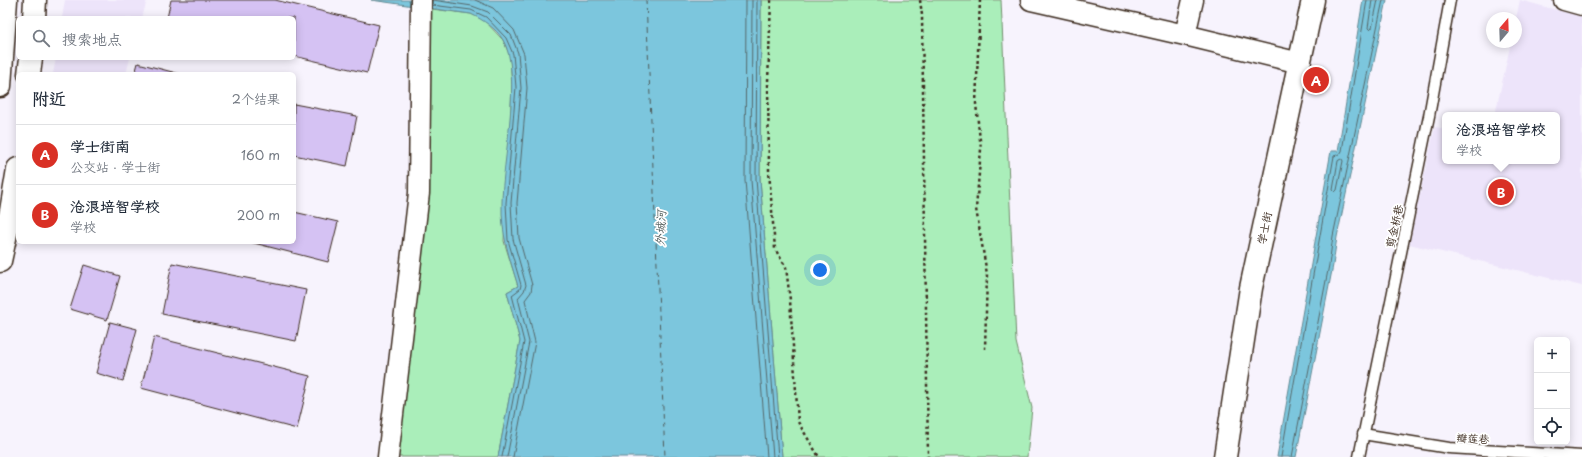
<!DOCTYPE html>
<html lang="zh">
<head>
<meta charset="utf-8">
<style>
  body { margin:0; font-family:"Playpen Sans","LXGW WenKai TC",sans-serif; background:#f2f2f3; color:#1f2937 }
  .controls { position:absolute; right:12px; bottom:12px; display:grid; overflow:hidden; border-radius:6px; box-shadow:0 2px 10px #0003 }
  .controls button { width:36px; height:36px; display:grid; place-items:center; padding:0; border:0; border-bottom:1px solid #e0e1e3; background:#fff; color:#1f2937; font:20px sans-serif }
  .compass { position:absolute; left:1486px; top:12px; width:36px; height:36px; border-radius:50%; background:#fff; box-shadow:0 2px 10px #0003; rotate:19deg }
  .you { position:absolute; left:820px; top:270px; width:14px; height:14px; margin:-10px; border:3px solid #fff; border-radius:50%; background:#1a73e8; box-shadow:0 0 0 6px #1a73e833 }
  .badge { display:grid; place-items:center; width:26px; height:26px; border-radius:50%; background:#d93025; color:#fff; font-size:13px; font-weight:700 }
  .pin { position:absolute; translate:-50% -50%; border:2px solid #fff; box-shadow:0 1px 4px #0006 }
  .popup { position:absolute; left:1442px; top:112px; width:118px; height:52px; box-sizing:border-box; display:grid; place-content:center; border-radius:6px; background:#fff; filter:drop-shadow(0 1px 3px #0005); font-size:13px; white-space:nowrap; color:#747a83 }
  .popup b { font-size:15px; color:#1f2937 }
  .popup::after { content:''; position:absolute; left:50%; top:100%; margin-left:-8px; border:8px solid transparent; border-top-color:#fff }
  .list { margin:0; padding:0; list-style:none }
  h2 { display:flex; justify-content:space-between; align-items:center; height:52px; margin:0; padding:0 16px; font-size:17px }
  h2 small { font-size:13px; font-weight:400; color:#747a83 }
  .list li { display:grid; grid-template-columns:26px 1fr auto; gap:12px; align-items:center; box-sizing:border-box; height:60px; padding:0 16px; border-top:1px solid #e0e1e3 }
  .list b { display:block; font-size:15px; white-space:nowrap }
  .list p { margin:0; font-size:13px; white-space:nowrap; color:#747a83 }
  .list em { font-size:13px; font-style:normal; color:#747a83 }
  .icon { flex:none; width:22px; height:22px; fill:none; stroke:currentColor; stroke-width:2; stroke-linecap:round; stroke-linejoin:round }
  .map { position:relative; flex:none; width:1582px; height:457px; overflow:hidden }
  .search { position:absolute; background:#fff; box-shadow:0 2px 10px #0003; left:16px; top:16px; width:280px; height:44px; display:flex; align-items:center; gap:10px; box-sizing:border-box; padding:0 14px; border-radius:6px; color:#747a83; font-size:15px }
  .panel { position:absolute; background:#fff; box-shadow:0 2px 10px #0003; left:16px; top:72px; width:280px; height:172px; border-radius:6px }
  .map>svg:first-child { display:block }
  .built { fill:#ede4fa }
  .green { fill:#aaeeba; stroke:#728c6c }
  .water { fill:#7cc6dd; stroke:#628891 }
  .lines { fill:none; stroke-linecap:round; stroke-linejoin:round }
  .shore { stroke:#55686a; stroke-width:1 }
  .ferry { stroke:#4e5957; stroke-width:1; stroke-dasharray:5 4; stroke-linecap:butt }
  .building { fill:#d5c2f3; stroke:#3b2a1e }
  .service-casing { stroke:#3b2a1e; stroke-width:13 }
  .minor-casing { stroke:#3b2a1e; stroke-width:23 }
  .tertiary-casing { stroke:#3b2a1e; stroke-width:25 }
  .secondary-casing { stroke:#3b2a1e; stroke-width:25 }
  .path { stroke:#3b2a1e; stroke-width:2.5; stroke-dasharray:3 3; stroke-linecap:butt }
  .service { stroke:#fff; stroke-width:10 }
  .minor { stroke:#fff; stroke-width:20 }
  .tertiary { stroke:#fff; stroke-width:22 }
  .secondary { stroke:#fff; stroke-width:22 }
  .labels { text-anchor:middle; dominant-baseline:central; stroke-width:3.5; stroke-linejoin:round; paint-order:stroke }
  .street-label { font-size:11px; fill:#3b2a1e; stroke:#fff }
  .water-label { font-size:12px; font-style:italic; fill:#4e5957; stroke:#fff }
</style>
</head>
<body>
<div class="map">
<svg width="1582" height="457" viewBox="0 0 1582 457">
  <rect width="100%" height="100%" fill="#f7f3fd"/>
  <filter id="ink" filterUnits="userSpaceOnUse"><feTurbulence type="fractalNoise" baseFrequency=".025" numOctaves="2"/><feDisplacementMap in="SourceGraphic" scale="8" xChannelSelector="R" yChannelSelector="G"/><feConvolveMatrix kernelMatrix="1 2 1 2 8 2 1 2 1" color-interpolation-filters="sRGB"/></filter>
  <g filter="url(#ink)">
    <path class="built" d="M65,0h82l-5,18h-80z
      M1520,0l62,17v269l-173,-42 26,-117 10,2v32h112v-46h-62l16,-73h5v-24z
      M56,58h74l-4,16h-73z"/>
    <path class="green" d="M761,0h240l15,342 16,66 -5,49h-245l-22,-278z
      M424,8l47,6 13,6 19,20 7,16 2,31 -8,154 14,45 -11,6 13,49 -22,116h-107z"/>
    <path class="water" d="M371,0h390l-1,179 22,278h-284l22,-116 -13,-49 11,-6c-9,-29 -17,-53 -16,-83 0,-40 21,-130 1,-163 -7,-12 -20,-20 -32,-26z
      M1363,0h24l-50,237 -4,28 -37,192h-19l54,-306h7z"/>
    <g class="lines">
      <path class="shore" d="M433,0l39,6 16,6 23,23 7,18 3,35 -10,115 2,36 13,46 -2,6 -6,7 11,44 -22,115
        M475,0l18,8 21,22 10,24 3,34 -10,115 2,35 13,47 -1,7 -6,8 10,42 -22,115
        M746,0l-1,180 22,277
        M752,0l-1,180 22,277
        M757,0l-1,179 22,278
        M1372,0l-4,28 2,2 2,-2 6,-28
        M432,5l39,5 15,7 20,21 7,16 3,33 -10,116 2,37 13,45 -1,4 -8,6 12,47 -22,115
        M1342,159l1,2 -6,29 -2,2 -2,-2 5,-29z
        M1281,457l53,-301 6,-2 2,-3 25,-151
        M1292,457l37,-192 4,-29 50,-236"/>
      <path class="ferry" d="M646,0l19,457"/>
    </g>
    <path class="building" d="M171,0h104l104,25 -12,48 -73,-17v-38h-127z
      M138,63l42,11h-45z
      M294,104l63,12 -10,50 -53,-11z
      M294,212l44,10 -10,40 -78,-20h44z
      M172,263l134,27 -10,51 -134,-27z
      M84,265l36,11 -13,44 -37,-11z
      M110,322l27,7 -14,52 -27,-8z
      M154,337l156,39 -13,53 -156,-41z"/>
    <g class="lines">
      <g class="service-casing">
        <path id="service" d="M1363,434l86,14 133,8
          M1359,457l70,-341 21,-116"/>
      </g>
      <g class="minor-casing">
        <path id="minor" d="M1031,0l154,35 115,28
          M1564,0l18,5
          M1185,35l8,-35
          M388,457l31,-264 2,-193"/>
      </g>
      <g class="tertiary-casing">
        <path id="tertiary" d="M1225,457l26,-169 62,-288"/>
      </g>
      <g class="secondary-casing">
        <path id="secondary" d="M34,18l1,-18
          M29,74l2,-16
          M0,86l6,-86
          M0,261l11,-50 7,-42"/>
      </g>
      <path class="path" d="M771,0l-3,82 1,89 6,78 11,18 4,33 8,122 21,35
        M920,0l2,15 6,442
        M980,0l-4,104 5,45 -5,60 11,65 -2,75"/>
      <use href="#service" class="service"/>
      <use href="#minor" class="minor"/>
      <use href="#tertiary" class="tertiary"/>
      <use href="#secondary" class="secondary"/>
    </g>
  </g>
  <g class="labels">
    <g class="street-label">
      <text transform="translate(1394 226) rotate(-78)">剪金桥巷</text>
      <text transform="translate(1264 228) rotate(-78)">学士街</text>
      <text transform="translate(1473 438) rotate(3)">瓣莲巷</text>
    </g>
    <g class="water-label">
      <text transform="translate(660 228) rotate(-88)">外城河</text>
    </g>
  </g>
</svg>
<div class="controls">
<button>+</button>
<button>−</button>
<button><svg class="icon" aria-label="locate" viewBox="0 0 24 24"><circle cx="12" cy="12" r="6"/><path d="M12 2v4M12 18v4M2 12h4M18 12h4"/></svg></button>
</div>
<svg class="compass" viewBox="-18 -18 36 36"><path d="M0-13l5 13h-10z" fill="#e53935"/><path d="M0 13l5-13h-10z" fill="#747a83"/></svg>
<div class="you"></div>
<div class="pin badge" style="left:1316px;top:80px">A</div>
<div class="pin badge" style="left:1501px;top:192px">B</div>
<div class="popup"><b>沧浪培智学校</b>学校</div>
<div class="search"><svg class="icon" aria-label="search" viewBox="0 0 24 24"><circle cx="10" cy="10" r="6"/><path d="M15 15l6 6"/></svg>搜索地点</div>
<section class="panel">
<h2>附近<small>2个结果</small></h2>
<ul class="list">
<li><span class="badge">A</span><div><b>学士街南</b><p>公交站 · 学士街</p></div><em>160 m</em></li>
<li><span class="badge">B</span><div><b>沧浪培智学校</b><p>学校</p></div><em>200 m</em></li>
</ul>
</section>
</div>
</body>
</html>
